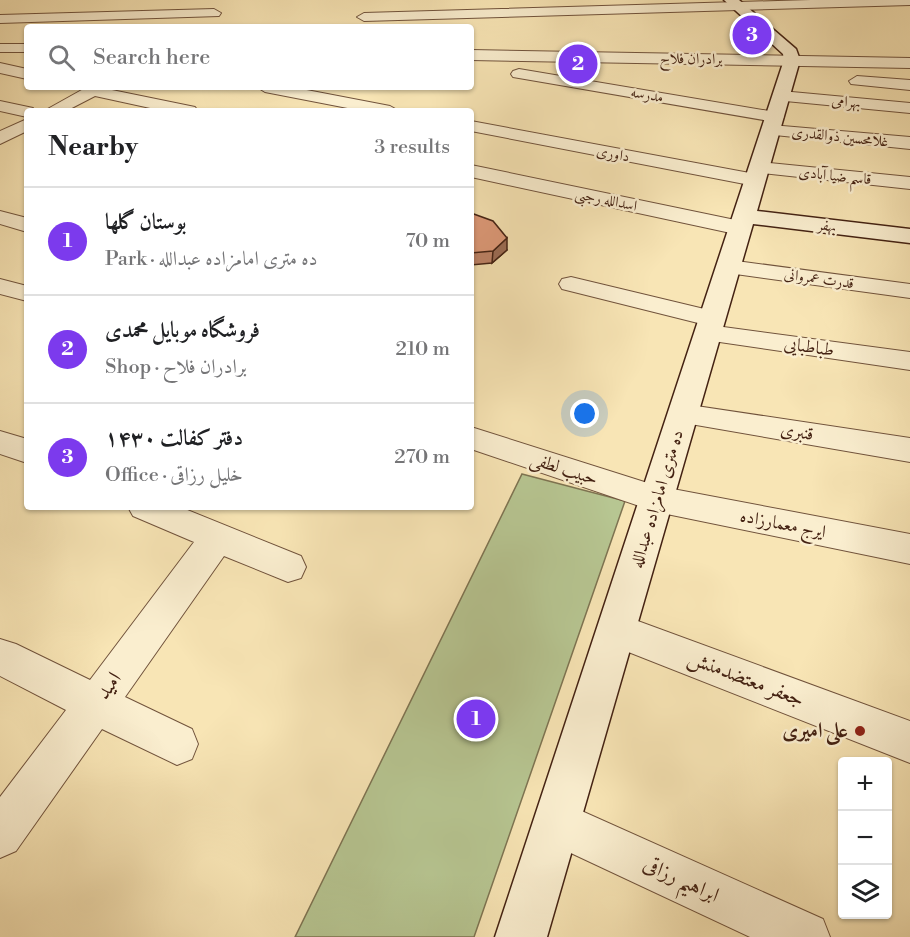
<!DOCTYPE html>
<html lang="en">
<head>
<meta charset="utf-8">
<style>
  body { margin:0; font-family:"Libre Bodoni",Amiri,serif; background:#f2f2f2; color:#202124 }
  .controls { position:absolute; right:18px; bottom:18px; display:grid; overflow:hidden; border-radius:6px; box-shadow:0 2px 4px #0004 }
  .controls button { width:54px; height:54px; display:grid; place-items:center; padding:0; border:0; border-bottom:2px solid #e0e0e0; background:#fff; color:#202124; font:30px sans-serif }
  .you { position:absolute; left:585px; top:414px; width:21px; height:21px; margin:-15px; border:4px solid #fff; border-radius:50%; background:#1a73e8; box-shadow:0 0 0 9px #1a73e833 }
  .badge { display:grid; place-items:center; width:39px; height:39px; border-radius:50%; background:#7c3aed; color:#fff; font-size:20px; font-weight:700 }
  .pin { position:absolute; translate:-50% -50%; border:3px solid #fff; box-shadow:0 2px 6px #0006 }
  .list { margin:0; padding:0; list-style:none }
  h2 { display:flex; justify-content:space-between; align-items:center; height:78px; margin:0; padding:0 24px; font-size:26px }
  h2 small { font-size:20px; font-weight:400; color:#757577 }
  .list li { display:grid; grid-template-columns:39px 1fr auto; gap:18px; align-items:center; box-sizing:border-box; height:108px; padding:0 24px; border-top:2px solid #e0e0e0 }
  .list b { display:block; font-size:22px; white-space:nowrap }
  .list p { margin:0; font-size:20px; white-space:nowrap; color:#757577 }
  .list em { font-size:20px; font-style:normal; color:#757577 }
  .icon { flex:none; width:33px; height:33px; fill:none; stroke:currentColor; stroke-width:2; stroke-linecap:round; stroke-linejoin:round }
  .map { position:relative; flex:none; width:910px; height:937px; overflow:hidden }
  .search { position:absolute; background:#fff; box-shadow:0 2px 4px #0004; left:24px; top:24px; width:450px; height:66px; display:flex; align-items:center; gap:15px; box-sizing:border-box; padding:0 21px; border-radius:6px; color:#757577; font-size:22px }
  .panel { position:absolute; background:#fff; box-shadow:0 2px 4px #0004; left:24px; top:108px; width:450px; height:402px; border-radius:6px }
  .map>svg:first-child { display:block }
  .green { fill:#b7c692; stroke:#7e7452; stroke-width:1.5 }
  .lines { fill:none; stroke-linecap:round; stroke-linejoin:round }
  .street-casing { stroke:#71533c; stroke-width:2 }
  .secondary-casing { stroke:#442213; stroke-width:3 }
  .street { fill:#faeecf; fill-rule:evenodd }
  .secondary { fill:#faeecf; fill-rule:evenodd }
  .wall { fill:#c08468; stroke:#442213; stroke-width:1.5 }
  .shaded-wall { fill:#9c6c55; stroke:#442213; stroke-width:1.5 }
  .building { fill:#df9a79; stroke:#442213; stroke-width:1.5 }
  .poi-dot { fill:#8f2418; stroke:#faeecf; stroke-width:2 }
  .labels { text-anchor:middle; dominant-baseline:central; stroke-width:5; stroke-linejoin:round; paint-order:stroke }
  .far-street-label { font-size:15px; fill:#442213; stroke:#faeecf }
  .street-label { font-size:18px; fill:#442213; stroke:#faeecf }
  .near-street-label { font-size:21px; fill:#442213; stroke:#faeecf }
  .near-poi-label { font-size:21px; font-weight:bold; fill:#442213; stroke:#faeecf; text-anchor:end }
</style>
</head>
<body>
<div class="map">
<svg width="910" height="937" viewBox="0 0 910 937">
  <rect width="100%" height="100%" fill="#f8e5b5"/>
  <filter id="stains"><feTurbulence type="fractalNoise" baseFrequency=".00333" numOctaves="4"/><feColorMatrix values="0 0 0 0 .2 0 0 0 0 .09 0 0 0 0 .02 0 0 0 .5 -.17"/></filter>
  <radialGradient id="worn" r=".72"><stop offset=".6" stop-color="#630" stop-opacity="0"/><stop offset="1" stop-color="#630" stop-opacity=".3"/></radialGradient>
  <path class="green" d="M522,474l103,27 -151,436h-179z"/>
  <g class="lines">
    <g class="street-casing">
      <path id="street" d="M811,0h99v5l-546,16 -7,-4 7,-4z
        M214,9l7,4 -2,3 -219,7v-8z
        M0,44h27v8h-27z
        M471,50l439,8v10l-439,-8z
        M0,63l27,6v10l-27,-6z
        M519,69l256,43 9,5 -9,5 -262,-45 -2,-3 2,-3z
        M857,76l53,4v10l-59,-6 -2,-3z
        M87,87h21l-1,2 88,18 3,4h-34l-69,-15 -29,15h-22z
        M257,87h34l99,19 9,5h-36l-98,-19z
        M781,91l129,12v10l-135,-13 -2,-4 2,-4z
        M0,101l33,7 2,3h-8v6l-27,-6z
        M27,119v12l-27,13v-13z
        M471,121l284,53 7,2 3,4 -3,4 -7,2 -284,-55z
        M771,125l139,12v12l-145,-15 -3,-4z
        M759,162l151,15v12l-158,-17 -3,-4z
        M471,165l269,56 8,2 3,5 -3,5 -8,2 -269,-58z
        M0,211l27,7v14l-27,-8z
        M729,260l181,24v14l-189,-26 -4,-5 4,-5z
        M571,277l150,36 4,6 -9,7 194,26v18l-211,-31 -4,-6 4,-6 7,-2 -144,-36 -3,-5 3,-5z
        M0,279l27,7v15l-27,-7z
        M683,404l227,34v24l-237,-41 -5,-7 5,-7z
        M471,427l186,59 253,48v30l-253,-52 -186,-63z
        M0,431l27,8v24l-27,-9z
        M128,507h52l121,49 5,11 -5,11 -13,4 -64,-26 -99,141 67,32 6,15 -6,15 -15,6 -75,-36 -86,122 -16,7v-61l66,-87 -66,-34v-37l16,5 74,36 104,-138 -61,-26z
        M616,613l294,108v42l-307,-121 -6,-12 6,-12z
        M557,800l266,119 7,18h-80l-209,-98 -7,-16 7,-16z"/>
    </g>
    <g class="secondary-casing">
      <path id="secondary" d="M724,0h15l57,49 4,11 -43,151 153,18v14l-157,-19 -206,713h-52l289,-877 -1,-6z"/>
    </g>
    <use href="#street" class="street"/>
    <use href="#secondary" class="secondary"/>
  </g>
  <path class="wall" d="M471,213l36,37 -15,13 -21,2z"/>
  <path class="shaded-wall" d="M507,238v12l-15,13 1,-12z"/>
  <path class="building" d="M471,213l22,8 14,17 -14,13 -22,2z"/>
  <circle class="poi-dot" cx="860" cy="731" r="6"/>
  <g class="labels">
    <g class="far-street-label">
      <text transform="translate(691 59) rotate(1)">برادران فلاح</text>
      <text transform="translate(647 95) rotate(10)">مدرسه</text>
      <text transform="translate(846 102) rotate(5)">بهرامی</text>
      <text transform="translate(840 137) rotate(6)">غلامحسین ذوالقدری</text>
      <text transform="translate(613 154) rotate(11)">داوری</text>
      <text transform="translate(835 176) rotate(6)">قاسم ضیا آبادی</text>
      <text transform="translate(606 200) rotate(12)">اسدالله رجبی</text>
      <text transform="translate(827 226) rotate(7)">بهفر</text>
      <text transform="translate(819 279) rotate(8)">قدرت عمروانی</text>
    </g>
    <g class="street-label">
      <text transform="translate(809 347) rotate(8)">طباطبایی</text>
      <text transform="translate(797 432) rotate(9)">قنبری</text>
      <text transform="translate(564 469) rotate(18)">حبیب لطفی</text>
      <text transform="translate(657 499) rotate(-73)">ده متری امامزاده عبدالله</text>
      <text transform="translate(783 524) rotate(11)">ایرج معمارزاده</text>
    </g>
    <g class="near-street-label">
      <text transform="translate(746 679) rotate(21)">جعفر معتضدمنش</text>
      <text transform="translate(109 686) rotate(-54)">امید</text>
      <text transform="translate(681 880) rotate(25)">ابراهیم رزاقی</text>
    </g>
    <g class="near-poi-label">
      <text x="848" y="731">علی امیری</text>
    </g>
  </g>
  <rect width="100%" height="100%" filter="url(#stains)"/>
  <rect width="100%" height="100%" fill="url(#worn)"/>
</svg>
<div class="controls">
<button>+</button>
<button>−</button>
<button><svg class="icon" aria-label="layers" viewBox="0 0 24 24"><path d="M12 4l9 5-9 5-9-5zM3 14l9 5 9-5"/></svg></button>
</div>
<div class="you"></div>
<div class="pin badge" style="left:476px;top:719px">1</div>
<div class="pin badge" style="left:578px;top:64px">2</div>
<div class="pin badge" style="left:752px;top:35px">3</div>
<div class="search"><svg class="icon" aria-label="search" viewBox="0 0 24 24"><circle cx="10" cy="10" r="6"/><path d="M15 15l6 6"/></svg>Search here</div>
<section class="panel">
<h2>Nearby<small>3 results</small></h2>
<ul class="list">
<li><span class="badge">1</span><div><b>بوستان گلها</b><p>Park · ده متری امامزاده عبدالله</p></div><em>70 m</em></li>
<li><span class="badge">2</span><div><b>فروشگاه موبایل محمدی</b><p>Shop · برادران فلاح</p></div><em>210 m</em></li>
<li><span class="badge">3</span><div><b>دفتر کفالت ۱۴۳۰</b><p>Office · خلیل رزاقی</p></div><em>270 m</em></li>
</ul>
</section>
</div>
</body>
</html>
